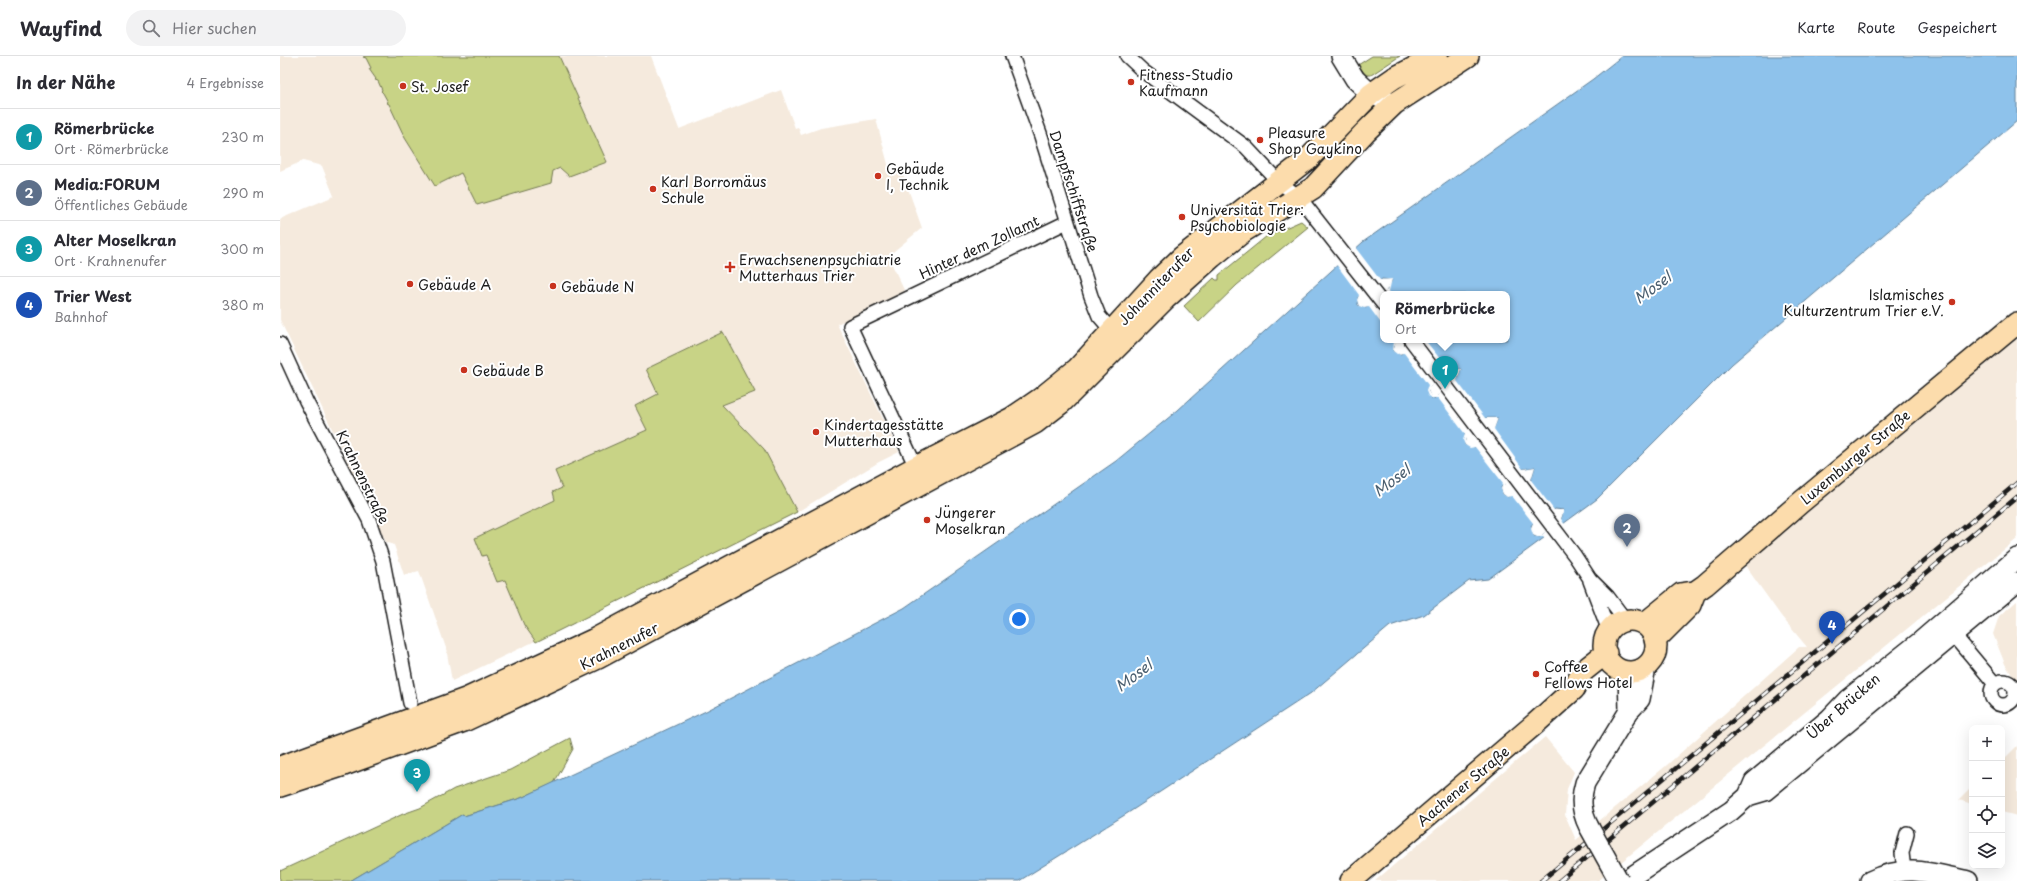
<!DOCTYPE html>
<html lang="de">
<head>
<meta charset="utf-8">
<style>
  body { margin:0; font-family:"Playpen Sans",sans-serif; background:#f2f2f3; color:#2b2b33 }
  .controls { position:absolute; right:12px; bottom:12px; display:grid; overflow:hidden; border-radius:8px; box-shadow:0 4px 16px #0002 }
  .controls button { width:36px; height:36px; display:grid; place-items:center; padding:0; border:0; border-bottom:1px solid #e1e1e2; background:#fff; color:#2b2b33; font:20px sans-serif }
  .you { position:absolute; left:739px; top:563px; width:14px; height:14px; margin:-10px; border:3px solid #fff; border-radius:50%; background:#1a73e8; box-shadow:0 0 0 6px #1a73e833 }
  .badge { display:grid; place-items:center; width:26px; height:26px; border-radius:50%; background:#c8321e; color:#fff; font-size:13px; font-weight:700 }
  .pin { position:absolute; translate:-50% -33px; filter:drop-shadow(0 1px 2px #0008) }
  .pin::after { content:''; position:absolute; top:21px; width:14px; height:12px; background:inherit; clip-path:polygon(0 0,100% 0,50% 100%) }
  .popup { position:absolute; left:1100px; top:235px; width:130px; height:52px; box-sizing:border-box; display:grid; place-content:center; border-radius:8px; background:#fff; filter:drop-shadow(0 1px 3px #0005); font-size:13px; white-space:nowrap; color:#7c7c81 }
  .popup b { font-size:15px; color:#2b2b33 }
  .popup::after { content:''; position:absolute; left:50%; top:100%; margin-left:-8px; border:8px solid transparent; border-top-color:#fff }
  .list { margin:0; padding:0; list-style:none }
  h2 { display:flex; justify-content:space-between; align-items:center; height:52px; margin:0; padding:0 16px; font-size:17px }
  h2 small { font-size:13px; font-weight:400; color:#7c7c81 }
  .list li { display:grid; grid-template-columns:26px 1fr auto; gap:12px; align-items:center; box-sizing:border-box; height:56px; padding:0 16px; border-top:1px solid #e1e1e2 }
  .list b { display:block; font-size:15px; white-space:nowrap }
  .list p { margin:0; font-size:13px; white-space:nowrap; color:#7c7c81 }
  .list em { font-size:13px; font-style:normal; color:#7c7c81 }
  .icon { flex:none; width:22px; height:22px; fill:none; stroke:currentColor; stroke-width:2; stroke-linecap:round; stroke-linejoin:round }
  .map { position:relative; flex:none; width:1737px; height:825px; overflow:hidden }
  header { display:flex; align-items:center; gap:24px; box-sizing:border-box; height:56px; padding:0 20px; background:#fff; border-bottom:1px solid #e1e1e2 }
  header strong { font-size:19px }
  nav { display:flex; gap:22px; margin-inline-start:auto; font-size:14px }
  .search { width:280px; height:36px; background:#f2f2f3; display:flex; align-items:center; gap:10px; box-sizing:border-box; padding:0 14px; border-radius:22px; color:#7c7c81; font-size:15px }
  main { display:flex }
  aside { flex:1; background:#fff }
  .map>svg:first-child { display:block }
  .built { fill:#f5eadd }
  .green { fill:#c8d386; stroke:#727851 }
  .water { fill:#8ec2eb; stroke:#608098; fill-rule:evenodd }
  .pier { fill:#fff; fill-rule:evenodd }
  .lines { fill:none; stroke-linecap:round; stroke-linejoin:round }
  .street-casing { stroke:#1c1c1c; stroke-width:16 }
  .secondary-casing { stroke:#1c1c1c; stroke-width:22 }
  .primary-casing { stroke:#1c1c1c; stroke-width:24 }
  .street { stroke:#fff; stroke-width:13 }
  .secondary { stroke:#fff; stroke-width:19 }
  .primary { stroke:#fcdcac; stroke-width:21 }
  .rail-casing { stroke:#1c1c1c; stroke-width:4.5 }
  .rail { stroke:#fff; stroke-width:3; stroke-dasharray:9; stroke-linecap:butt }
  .secondary-bridge-casing { stroke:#1c1c1c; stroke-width:22; stroke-linecap:butt }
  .secondary-bridge { stroke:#fff; stroke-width:19 }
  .poi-dot { fill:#c8321e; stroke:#fff; stroke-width:1.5 }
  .labels { text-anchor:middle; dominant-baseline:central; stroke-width:4; stroke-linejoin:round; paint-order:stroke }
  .poi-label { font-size:14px; fill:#1c1c1c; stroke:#fff; text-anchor:start }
  .street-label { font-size:14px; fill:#1c1c1c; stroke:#fff }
  .water-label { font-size:15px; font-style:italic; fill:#4a5e6f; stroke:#fff }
</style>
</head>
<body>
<header>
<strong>Wayfind</strong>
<div class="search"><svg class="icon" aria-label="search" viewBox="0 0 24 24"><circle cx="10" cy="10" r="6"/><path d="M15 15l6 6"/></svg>Hier suchen</div>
<nav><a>Karte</a><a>Route</a><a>Gespeichert</a></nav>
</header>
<main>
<aside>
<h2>In der Nähe<small>4 Ergebnisse</small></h2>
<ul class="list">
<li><span class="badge" style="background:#0f9aa8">1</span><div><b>Römerbrücke</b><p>Ort · Römerbrücke</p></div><em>230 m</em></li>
<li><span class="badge" style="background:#5c6f8a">2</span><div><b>Media:FORUM</b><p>Öffentliches Gebäude</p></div><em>290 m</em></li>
<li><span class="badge" style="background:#0f9aa8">3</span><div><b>Alter Moselkran</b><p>Ort · Krahnenufer</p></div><em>300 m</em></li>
<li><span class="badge" style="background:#1a4fb4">4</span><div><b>Trier West</b><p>Bahnhof</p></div><em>380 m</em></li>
</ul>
</aside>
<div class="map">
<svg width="1737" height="825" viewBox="0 0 1737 825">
  <rect width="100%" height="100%" fill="#fff"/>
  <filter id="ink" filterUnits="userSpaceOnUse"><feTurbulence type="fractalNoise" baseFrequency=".025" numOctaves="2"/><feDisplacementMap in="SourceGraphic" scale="8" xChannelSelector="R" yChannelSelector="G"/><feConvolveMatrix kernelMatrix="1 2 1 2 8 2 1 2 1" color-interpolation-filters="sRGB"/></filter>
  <g filter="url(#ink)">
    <path class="built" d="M0,0h371l28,73 102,-39 14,38 3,-1 3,8 20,-7 55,-9 14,53 11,-3 21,59 -34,28 17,36 -68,32 62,128 -20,10 -82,50 -141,71 -204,98 -6,-33 -27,-77 -15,4 -10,-30 -8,-3 -106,-222v-101l54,-23 -12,-30 -19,-5 -23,10z
      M1737,281v202l-419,342h-223l170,-144 29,35 -7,17 -2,26 11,25 91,-75 132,-118h8l-26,-31 -37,-52z
      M1737,545v82l-12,-19 -12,-30 6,-18z
      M1737,690v70l-15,-4v-51z
      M1692,731v17l-13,-4z"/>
    <path class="green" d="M85,0h194l48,106 -38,14 -9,-8 -7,3 -2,12 -74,22 -16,-32 -26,13 -30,-48 -16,-34 -2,-1 1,-1 -5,-9 -2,-2 1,-1 -4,-9 -3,-1 1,-1 -7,-10 2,-1 -5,-10 -3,-1z
      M1092,0h28l-29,19h-5l-8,-10z
      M1021,165l7,6 -71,58 -38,37 -15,-16 30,-28 2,2h3v-5l48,-39z
      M443,276l32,60 -33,13 42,44 33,63 -261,130 -12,-17 -19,-45 -8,2 -11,-27 -4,1 -7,-18 80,-38 -2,-8 9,-4 -7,-17 92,-41 -12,-24 23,-12 -12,-25z
      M290,682l3,11 -19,34 -33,15 -57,18 -1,-2 -113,67h-70v-10l123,-57 17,-6 34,-19 56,-19z"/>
    <path class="water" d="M1342,0h395v65l-285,243 -135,135 -109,80 -19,2 -45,34 -34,11 -79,67 -180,118 -112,70h-669l113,-67 1,2 57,-18 185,-87 198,-103 212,-147 62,-51 185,-168 230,-163zM1102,223l10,1 -7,14h122v46h-87l-19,14 -8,-3 3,-11h-13v-44l-17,12 -8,-3v-8l2,-2zM1181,313l-4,11 -23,19 -3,-1 -4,-9 22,-19zM1205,362h13l-4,10 -19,19 -10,-2v-11zM1255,411l-4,13 -23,17 -5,-3 -2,-7 22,-18zM1275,453l9,1 -3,9 -21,18 -6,-1 -3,-10 2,-3z"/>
    <path class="pier" d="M1075,191l25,33 12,-1 -3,12 1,3h-7v32l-14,-19 -5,1 -5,-2 -2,-6 2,-5 -23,-31zM1110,225l-3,9 -4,4 -15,11h-7l-2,-5 2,-4 20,-14z
      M1114,284h4l-4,7 2,4 4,1 17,-12h8l24,30 12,-1 -4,12 28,37h13l-4,11 29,40 12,-2 -4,13 23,30h10l-3,9 4,6 -20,14 -2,-2h-6l-4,-2 -2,-6 2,-6 -21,-27 -5,1 -4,-3 -2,-5 2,-6 -28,-36 -5,1 -5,-3 -2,-5 2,-6 -27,-36h-7l-3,-2 -2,-5 2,-6 -24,-32 -7,1 -4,-3zM1178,315l-3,8 -18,17h-6l-3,-5 2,-4 20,-15zM1206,364h9l-2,7 -19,18h-6l-3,-5 2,-4zM1252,414l-3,8 -18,16 -7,-1 -1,-5 1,-3 20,-14zM1275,455l6,1 -1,6 -18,17 -8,-2 -1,-4 1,-4z"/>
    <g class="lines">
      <g class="street-casing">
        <path id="street" d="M732,0l29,80 50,160 8,20 13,15
          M847,0l16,15 103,76 33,35 20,15 84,107
          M1131,284l164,216 15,23 18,18 18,24
          M0,288l26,57 63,119 14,41 27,142
          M636,411l-66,-141 217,-104
          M1310,525l19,50
          M1669,573l46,55
          M1711 637a12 12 0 1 1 24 0a12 12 0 1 1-24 0Z
          M1624,814l-2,-17 5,-20"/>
      </g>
      <g class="secondary-casing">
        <path id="secondary" d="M1061,0l14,23 16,15 23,10
          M1348,616l1,39
          M1468,740l17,-5 252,-209
          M1309,771c-8,-15 -9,-28 -4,-44l44,-72 11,-12 6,-32
          M1345,825l106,-70 17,-15 6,-14 75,-63 19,-20 73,-58 96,-83
          M1590,825c35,-18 62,-8 98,0"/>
      </g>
      <g class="primary-casing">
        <path id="primary" d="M1324 590a26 26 0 1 1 52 0a26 26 0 1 1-52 0Z
          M1364,568l37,-30 14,-2 10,-7 95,-82 217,-180
          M1375,584l35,-35 5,-13
          M0,711l188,-69 125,-58 323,-173 96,-49 28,-19 37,-30 82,-90 23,-22 127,-99 62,-64 23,-16 43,-22
          M0,730l64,-21 120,-44 134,-63 437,-235 26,-20 104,-104 47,-42 32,-26 69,-43 52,-56 29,-28 74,-48
          M1071,825l185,-158 38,-34 8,-17 24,-19"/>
      </g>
      <use href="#street" class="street"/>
      <use href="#secondary" class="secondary"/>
      <use href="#primary" class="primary"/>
      <g class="rail-casing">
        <path id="rail" d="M1261,825l476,-398
          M1279,825l458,-384"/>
      </g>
      <use href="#rail" class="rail"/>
      <g class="secondary-bridge-casing">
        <path id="secondary-bridge" d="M1309,771l30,54"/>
      </g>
      <use href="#secondary-bridge" class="secondary-bridge"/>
    </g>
  </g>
  <g class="poi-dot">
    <circle cx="851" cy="26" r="4"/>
    <circle cx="123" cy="30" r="4"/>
    <circle cx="980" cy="84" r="4"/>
    <circle cx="598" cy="120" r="4"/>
    <circle cx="373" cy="133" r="4"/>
    <circle cx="902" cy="161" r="4"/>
    <path d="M448 205h4v4h4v4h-4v4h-4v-4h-4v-4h4z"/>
    <circle cx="130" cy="228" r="4"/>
    <circle cx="273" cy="230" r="4"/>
    <circle cx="1672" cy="246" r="4"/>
    <circle cx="184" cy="314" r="4"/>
    <circle cx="536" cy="376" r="4"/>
    <circle cx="647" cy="464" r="4"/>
    <circle cx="1256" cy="618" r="4"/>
  </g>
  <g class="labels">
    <g class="poi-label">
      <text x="859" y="18">Fitness-Studio<tspan x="859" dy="16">Kaufmann</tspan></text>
      <text x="131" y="30">St. Josef</text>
      <text x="988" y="76">Pleasure<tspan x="988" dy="16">Shop Gaykino</tspan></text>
      <text x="606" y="112">Gebäude<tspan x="606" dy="16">I, Technik</tspan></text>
      <text x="381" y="125">Karl Borromäus<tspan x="381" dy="16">Schule</tspan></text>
      <text x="910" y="153">Universität Trier:<tspan x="910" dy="16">Psychobiologie</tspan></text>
      <text x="459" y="203">Erwachsenenpsychiatrie<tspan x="459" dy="16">Mutterhaus Trier</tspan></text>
      <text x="138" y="228">Gebäude A</text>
      <text x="281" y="230">Gebäude N</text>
      <text x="1664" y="238" text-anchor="end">Islamisches<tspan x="1664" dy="16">Kulturzentrum Trier e.V.</tspan></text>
      <text x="192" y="314">Gebäude B</text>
      <text x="544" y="368">Kindertagesstätte<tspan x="544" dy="16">Mutterhaus</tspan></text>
      <text x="655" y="456">Jüngerer<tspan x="655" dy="16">Moselkran</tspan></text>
      <text x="1264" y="610">Coffee<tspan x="1264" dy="16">Fellows Hotel</tspan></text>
    </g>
    <g class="street-label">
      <text transform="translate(794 135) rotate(72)">Dampfschiffstraße</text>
      <text transform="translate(699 191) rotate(-25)">Hinter dem Zollamt</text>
      <text transform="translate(876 230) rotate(-46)">Johanniterufer</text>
      <text transform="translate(1575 401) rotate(-40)">Luxemburger Straße</text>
      <text transform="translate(83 421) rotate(64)">Krahnenstraße</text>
      <text transform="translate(339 590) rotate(-27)">Krahnenufer</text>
      <text transform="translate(1563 650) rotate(-41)">Über Brücken</text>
      <text transform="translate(1183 730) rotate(-40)">Aachener Straße</text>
    </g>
    <g class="water-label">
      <text transform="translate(1372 231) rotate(-36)">Mosel</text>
      <text transform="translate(1111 424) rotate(-37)">Mosel</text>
      <text transform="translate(853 619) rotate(-37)">Mosel</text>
    </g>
  </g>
</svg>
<div class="controls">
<button>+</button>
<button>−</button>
<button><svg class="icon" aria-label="locate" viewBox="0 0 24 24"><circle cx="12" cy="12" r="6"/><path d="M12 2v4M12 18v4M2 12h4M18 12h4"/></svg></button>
<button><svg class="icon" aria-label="layers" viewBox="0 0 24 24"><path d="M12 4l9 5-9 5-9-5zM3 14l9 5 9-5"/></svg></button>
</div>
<div class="you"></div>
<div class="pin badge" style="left:1165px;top:333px;background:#0f9aa8">1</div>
<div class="popup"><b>Römerbrücke</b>Ort</div>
<div class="pin badge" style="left:1347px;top:491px;background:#5c6f8a">2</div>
<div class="pin badge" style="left:137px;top:736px;background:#0f9aa8">3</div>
<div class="pin badge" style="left:1552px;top:588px;background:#1a4fb4">4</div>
</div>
</main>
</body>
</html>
